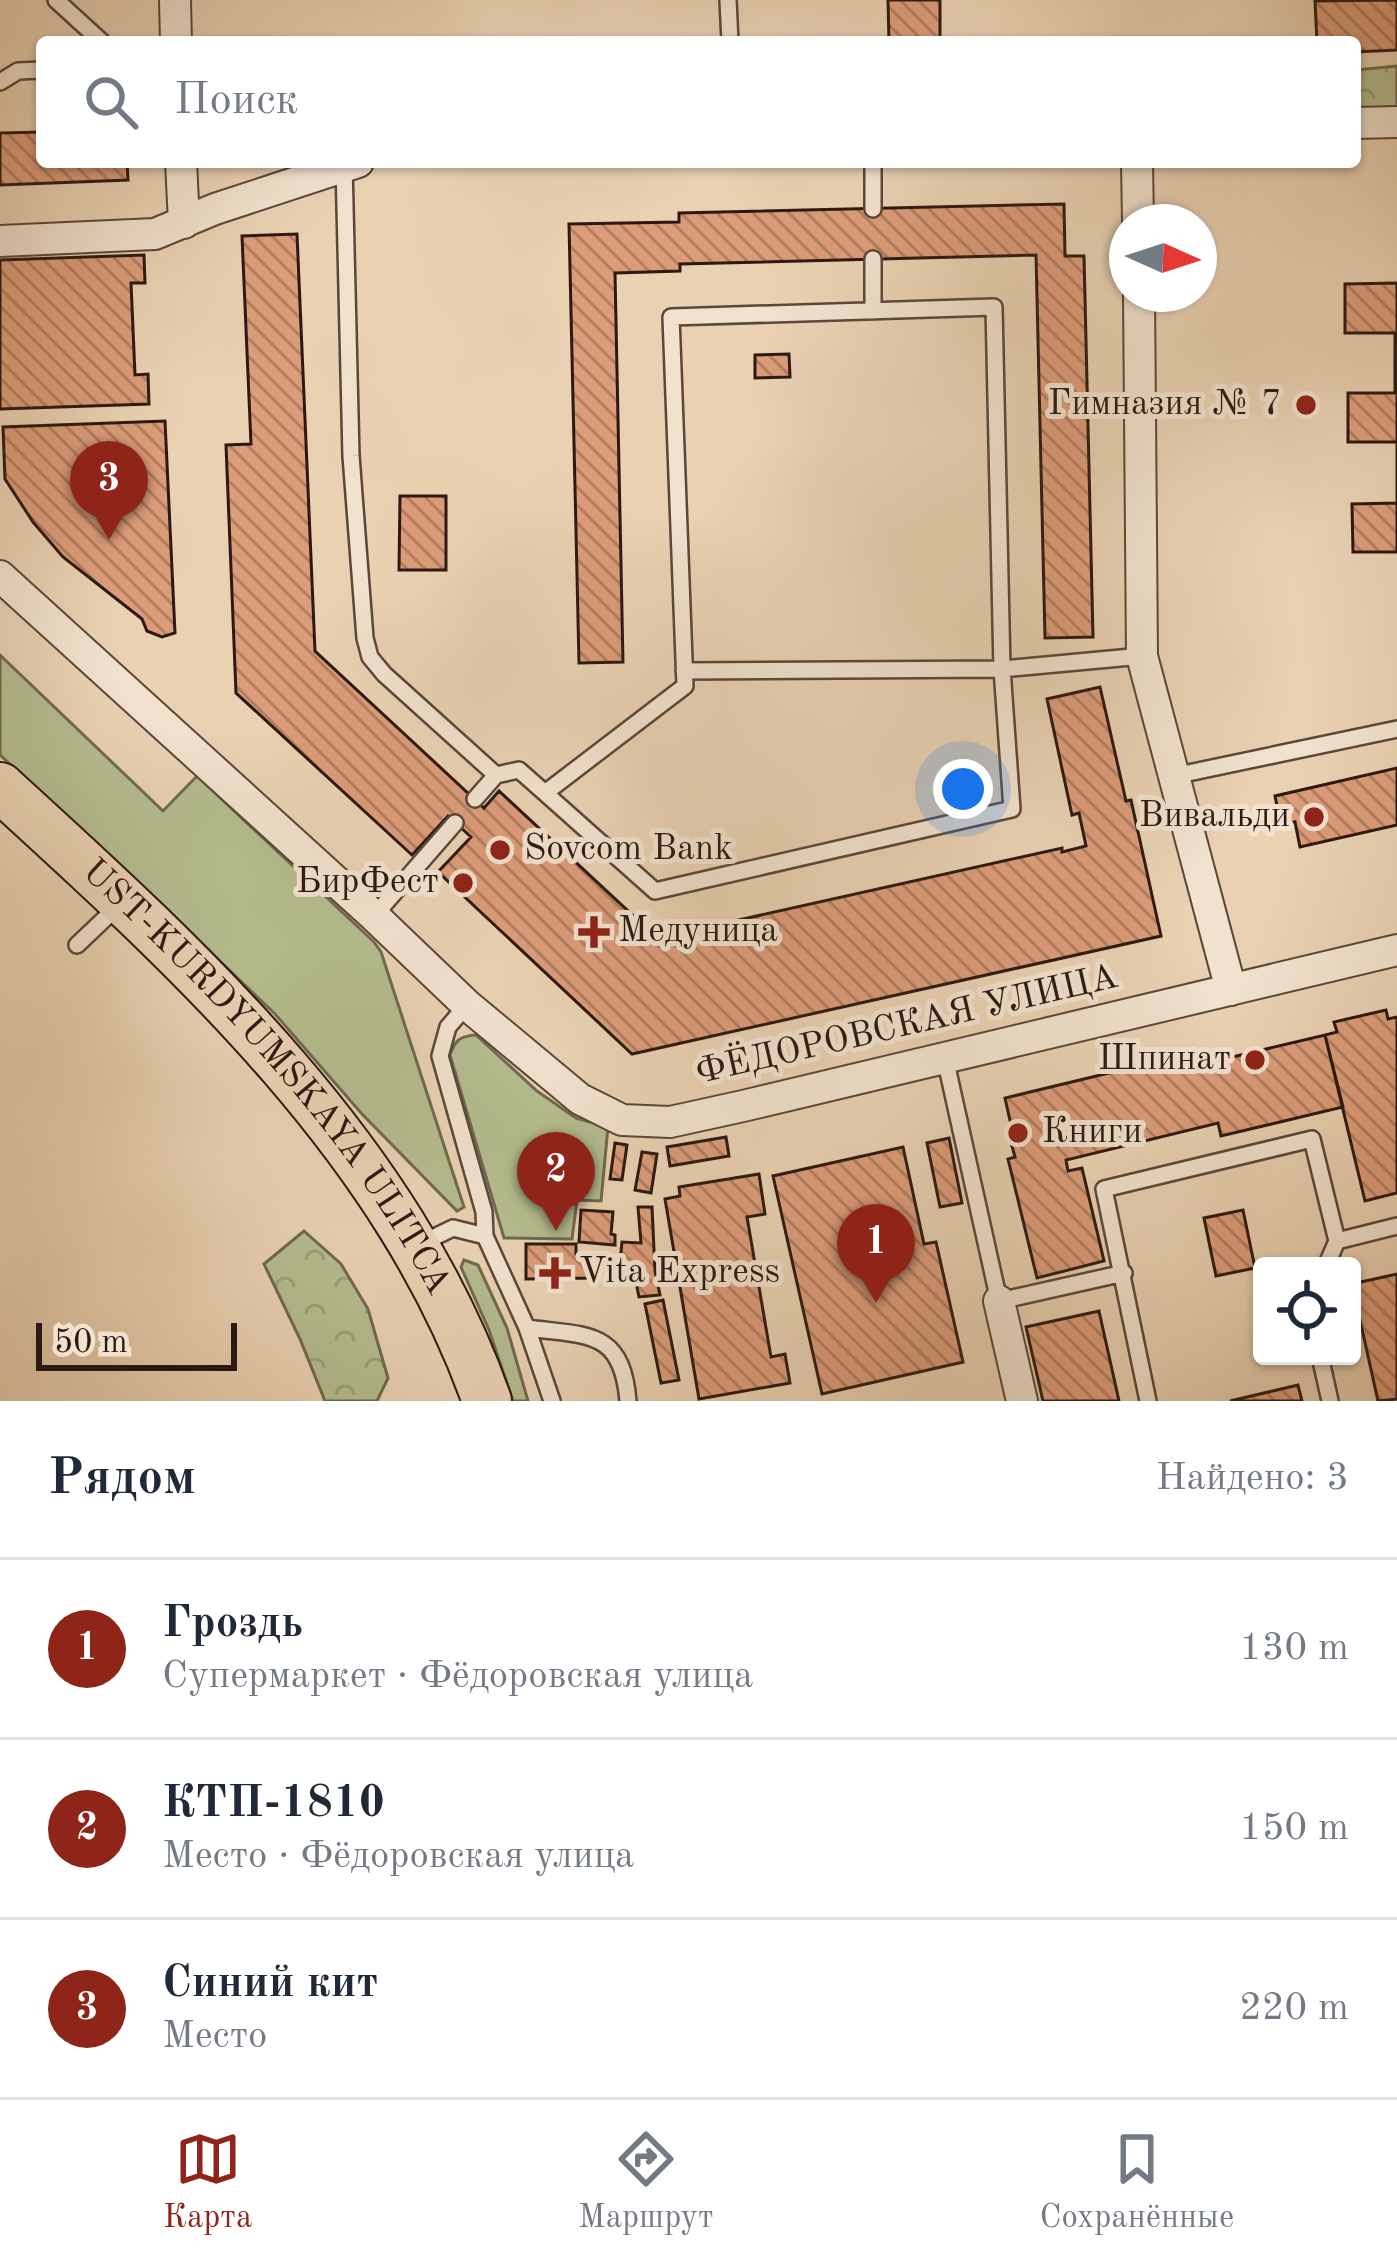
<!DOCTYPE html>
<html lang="ru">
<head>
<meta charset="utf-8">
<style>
  body { margin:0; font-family:"Old Standard TT",serif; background:#f2f2f3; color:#1f2937 }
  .controls { position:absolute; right:36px; bottom:36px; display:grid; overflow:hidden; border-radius:12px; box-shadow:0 3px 9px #0004 }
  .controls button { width:108px; height:108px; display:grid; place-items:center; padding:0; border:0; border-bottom:3px solid #e0e1e3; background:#fff; color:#1f2937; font:60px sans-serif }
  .compass { position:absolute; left:1109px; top:204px; width:108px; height:108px; border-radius:50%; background:#fff; box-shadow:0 3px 9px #0004; rotate:93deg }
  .scale { position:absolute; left:36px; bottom:30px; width:201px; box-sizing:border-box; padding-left:12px; border:6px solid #2c1912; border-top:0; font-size:33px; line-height:42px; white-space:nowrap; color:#2c1912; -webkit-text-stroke:9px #f1e1cd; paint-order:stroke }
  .you { position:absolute; left:963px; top:789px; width:42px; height:42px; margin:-30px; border:9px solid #fff; border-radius:50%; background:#1a73e8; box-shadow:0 0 0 18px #1a73e833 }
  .badge { display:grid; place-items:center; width:78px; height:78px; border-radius:50%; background:#8f2418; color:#fff; font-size:39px; font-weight:700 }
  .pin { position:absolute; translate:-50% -99px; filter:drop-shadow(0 3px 6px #0008) }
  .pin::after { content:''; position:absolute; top:63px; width:42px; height:36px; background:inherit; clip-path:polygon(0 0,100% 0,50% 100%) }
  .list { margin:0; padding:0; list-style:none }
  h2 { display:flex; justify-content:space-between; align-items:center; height:156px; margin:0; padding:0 48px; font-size:51px }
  h2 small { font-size:39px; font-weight:400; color:#747a83 }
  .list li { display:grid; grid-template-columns:78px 1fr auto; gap:36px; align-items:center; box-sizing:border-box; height:180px; padding:0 48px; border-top:3px solid #e0e1e3 }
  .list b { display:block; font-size:45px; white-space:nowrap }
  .list p { margin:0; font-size:39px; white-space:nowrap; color:#747a83 }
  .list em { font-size:39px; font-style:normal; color:#747a83 }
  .icon { flex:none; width:66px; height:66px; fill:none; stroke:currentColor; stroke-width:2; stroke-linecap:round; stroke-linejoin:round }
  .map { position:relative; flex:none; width:1397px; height:1401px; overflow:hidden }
  .search { position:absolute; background:#fff; box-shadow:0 3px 9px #0004; left:36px; right:36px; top:36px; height:132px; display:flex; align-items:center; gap:30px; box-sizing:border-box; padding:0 42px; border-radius:12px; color:#747a83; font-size:45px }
  .sheet { height:696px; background:#fff }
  nav { display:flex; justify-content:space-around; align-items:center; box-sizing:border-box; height:168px; border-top:3px solid #e0e1e3; background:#fff; font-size:33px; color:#747a83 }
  nav a { display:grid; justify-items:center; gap:6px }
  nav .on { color:#8f2418 }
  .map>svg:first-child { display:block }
  .grass { fill:#b4bc8e; stroke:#706a50; stroke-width:3 }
  .forest { fill:url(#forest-crowns); stroke:#706a50; stroke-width:3 }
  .building { fill:url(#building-back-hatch); stroke:#2c1912; stroke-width:3 }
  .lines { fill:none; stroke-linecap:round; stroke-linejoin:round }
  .service-casing { stroke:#5b473a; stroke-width:20 }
  .minor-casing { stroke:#5b473a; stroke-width:34 }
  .primary-casing { stroke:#2c1912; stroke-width:52 }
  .service { stroke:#f1e1cd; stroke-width:15 }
  .minor { stroke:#f1e1cd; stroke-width:30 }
  .primary { stroke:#e9d1b2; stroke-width:48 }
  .poi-dot { fill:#8f2418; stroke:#f1e1cd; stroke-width:4.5 }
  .labels { text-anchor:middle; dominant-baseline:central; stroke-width:10; stroke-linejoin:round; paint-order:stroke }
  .poi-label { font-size:36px; fill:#2c1912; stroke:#f1e1cd; text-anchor:end }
  .street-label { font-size:36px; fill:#2c1912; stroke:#f1e1cd }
</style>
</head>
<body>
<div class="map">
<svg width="1397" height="1401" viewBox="0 0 1397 1401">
  <defs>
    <pattern id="forest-crowns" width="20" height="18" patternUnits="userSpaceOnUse" patternTransform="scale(3)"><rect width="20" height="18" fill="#b4bc8e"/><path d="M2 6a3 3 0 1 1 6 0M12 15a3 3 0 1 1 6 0" fill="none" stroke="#9ba179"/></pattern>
    <pattern id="building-back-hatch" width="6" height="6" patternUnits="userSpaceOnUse" patternTransform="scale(3)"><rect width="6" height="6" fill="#dc9c79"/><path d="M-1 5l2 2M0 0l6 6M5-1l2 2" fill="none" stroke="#b37e62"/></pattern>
  </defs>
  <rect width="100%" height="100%" fill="#e9d1b2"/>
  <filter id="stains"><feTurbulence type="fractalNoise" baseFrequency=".00167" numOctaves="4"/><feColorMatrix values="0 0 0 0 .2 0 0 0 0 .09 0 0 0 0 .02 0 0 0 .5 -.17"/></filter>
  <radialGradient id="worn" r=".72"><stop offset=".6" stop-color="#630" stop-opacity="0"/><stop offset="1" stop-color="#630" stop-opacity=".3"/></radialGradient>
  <path class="grass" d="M0,655l163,156 34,-35 177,166 7,10 83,255 -7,4 -95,-97 -87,-100 -133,-128 -142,-131z
    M476,1035l61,56 39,27 32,9 -7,74 -24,-1 -5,39 -68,-1 -54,-183c5,-15 10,-19 26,-20z
    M464,1260l14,5 29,63 21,73h-15l-24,-71 -28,-63z"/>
  <path class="forest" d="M1397,66v48l-42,2v-46z
    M304,1231l37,33 27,45 20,69 -11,23h-52l-25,-62 -36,-75z"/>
  <path class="building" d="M888,0h52v42h-51z
    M1397,0v50l-42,2v-10h-38l-2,-41z
    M42,132v30h85l1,18 -128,5v-52z
    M1064,204l1,52h19l9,381 -48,1 -9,-383 -356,9v7l-65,2 8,389 -44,1 -10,-439 110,-2v-9z
    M297,234l18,417 169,157 15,-17 153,142 15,3 395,-88v4l24,-6 -7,-33 -7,2 -25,-116 53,-12 26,114 5,-1 30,136 -529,118 -194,-182 33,-35 -23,-21 -36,39 -176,-162 -10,-248 25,-1 -9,-208z
    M144,255l1,28h-14l4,92 13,-1 1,30 -149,5v-149z
    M1397,283v269h-44l-1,-48 45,-1v-61h-49v-49h47v-60h-50v-49z
    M789,354l1,23 -35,1v-23z
    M165,421l10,212 -13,4 -15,-6 -5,-12 -79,-62 -30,-35 -28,-43 -2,-52z
    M400,496h46v74h-47z
    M1397,768v57l-97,22 -5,-25 -14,4 -6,-30z
    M1386,1010l2,9 9,-2v176l-32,8 -40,-166 12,-3 -3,-10z
    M1325,1035l18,72 -122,29 -3,-13 -152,37 2,11 14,-3 22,93 -67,17 -29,-119 7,-2 -6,-22 4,-1 -8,-36 195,-47 3,13z
    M726,1137l3,19 -59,10 -3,-19z
    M949,1138l13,65 -22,4 -13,-64z
    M615,1143l12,2 -5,35 -12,-1z
    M903,1147l21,97 12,-2 27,120 -141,32 -49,-218z
    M642,1152l15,2 -6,39 -16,-3z
    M759,1174l6,40 -18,3 24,140 14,-3 5,29 -91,16 -34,-200 15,-3 -1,-9z
    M638,1207h14l3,64 5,24 -21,2 -5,-24 -15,-3 3,-28 19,1z
    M581,1210l32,2 -2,22 4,1v10l-36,-3z
    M1243,1210l12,58 -39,8 -12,-58z
    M526,1244h50v10h20v24l-70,1z
    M1397,1274v125l-19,2 -26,-117z
    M663,1300l16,80 -18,3 -16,-79z
    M1099,1311l20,90h-76l-17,-74z
    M1298,1385l4,16h-72z"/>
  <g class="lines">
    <g class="service-casing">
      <path id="service" d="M56,0l46,42
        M728,0l2,42
        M0,82l18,-11 24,-1
        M344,165l7,291 14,182 5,19 14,17 112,101 23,-5 26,23
        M873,209v-47
        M994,307l8,362 10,140 -357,82 -110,-98 140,-107 -14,-369z
        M873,311v-52
        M684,671l318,-2 140,-13
        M1174,776l223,-47
        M475,799l21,-24
        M374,916l81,-93
        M77,945l40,-38
        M467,1005l-19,22 -8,29 44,156 1,24 42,92 25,73
        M945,1058l54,243 125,-28
        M1337,1241l60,-15
        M420,1244l33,-16 32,8
        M527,1328c60,8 95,1 101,73
        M1320,1356l10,45
        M1148,1401l-44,-212 208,-50 25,102 -11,25"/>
    </g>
    <g class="minor-casing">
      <path id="minor" d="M175,0l1,42
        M1355,123l42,-1
        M181,162l3,61
        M1137,162l1,60
        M0,241l155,-7 60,-25 143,-47
        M1139,294l3,362 89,334
        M0,576l374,340 93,89 113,94 42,21 48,2 73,-16 654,-156
        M999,1301l23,100"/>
    </g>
    <g class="primary-casing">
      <g id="primary">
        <path id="s1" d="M0,787c193,176 398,362 487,614"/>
      </g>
    </g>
    <use href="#service" class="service"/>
    <use href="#minor" class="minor"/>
    <use href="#primary" class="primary"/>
  </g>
  <g class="poi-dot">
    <circle cx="1306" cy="405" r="12"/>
    <circle cx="1314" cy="817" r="12"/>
    <circle cx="500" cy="850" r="12"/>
    <circle cx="463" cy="883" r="12"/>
    <path d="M588 914h12v12h12v12h-12v12h-12v-12h-12v-12h12z"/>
    <circle cx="1255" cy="1060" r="12"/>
    <circle cx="1018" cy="1133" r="12"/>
    <path d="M549 1255h12v12h12v12h-12v12h-12v-12h-12v-12h12z"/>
  </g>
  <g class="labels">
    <g class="poi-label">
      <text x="1282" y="405">Гимназия № 7</text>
      <text x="1290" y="817">Вивальди</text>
      <text x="524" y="850" text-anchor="start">Sovcom Bank</text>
      <text x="439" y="883">БирФест</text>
      <text x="618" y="932" text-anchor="start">Медуница</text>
      <text x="1231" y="1060">Шпинат</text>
      <text x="1042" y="1133" text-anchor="start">Книги</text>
      <text x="579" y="1273" text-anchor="start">Vita Express</text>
    </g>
    <g class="street-label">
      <text transform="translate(907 1026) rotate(-13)">ФЁДОРОВСКАЯ УЛИЦА</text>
      <text stroke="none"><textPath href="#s1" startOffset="396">UST-KURDYUMSKAYA ULITCA</textPath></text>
    </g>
  </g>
  <rect width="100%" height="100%" filter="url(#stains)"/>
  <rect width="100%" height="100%" fill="url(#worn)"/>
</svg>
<div class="controls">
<button><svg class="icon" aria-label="locate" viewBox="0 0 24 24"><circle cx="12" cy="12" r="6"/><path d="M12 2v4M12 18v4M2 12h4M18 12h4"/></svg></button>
</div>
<svg class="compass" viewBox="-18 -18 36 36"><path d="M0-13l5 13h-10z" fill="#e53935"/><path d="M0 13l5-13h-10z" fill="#747a83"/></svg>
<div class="scale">50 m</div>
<div class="you"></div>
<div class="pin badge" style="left:876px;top:1303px">1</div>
<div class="pin badge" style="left:556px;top:1231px">2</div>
<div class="pin badge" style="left:109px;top:540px">3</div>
<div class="search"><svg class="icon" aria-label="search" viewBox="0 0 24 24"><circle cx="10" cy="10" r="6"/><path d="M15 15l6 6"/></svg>Поиск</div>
</div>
<section class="sheet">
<h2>Рядом<small>Найдено: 3</small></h2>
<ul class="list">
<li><span class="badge">1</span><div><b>Гроздь</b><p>Супермаркет · Фёдоровская улица</p></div><em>130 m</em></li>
<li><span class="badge">2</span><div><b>КТП-1810</b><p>Место · Фёдоровская улица</p></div><em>150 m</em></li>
<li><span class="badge">3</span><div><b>Синий кит</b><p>Место</p></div><em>220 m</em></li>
</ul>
</section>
<nav>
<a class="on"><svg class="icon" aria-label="map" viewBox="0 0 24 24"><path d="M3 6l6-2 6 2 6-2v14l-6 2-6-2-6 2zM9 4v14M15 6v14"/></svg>Карта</a>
<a><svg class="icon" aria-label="directions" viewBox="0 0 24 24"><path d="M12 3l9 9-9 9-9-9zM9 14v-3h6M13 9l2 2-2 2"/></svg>Маршрут</a>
<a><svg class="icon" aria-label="saved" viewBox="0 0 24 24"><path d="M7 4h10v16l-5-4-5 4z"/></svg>Сохранённые</a>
</nav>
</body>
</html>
